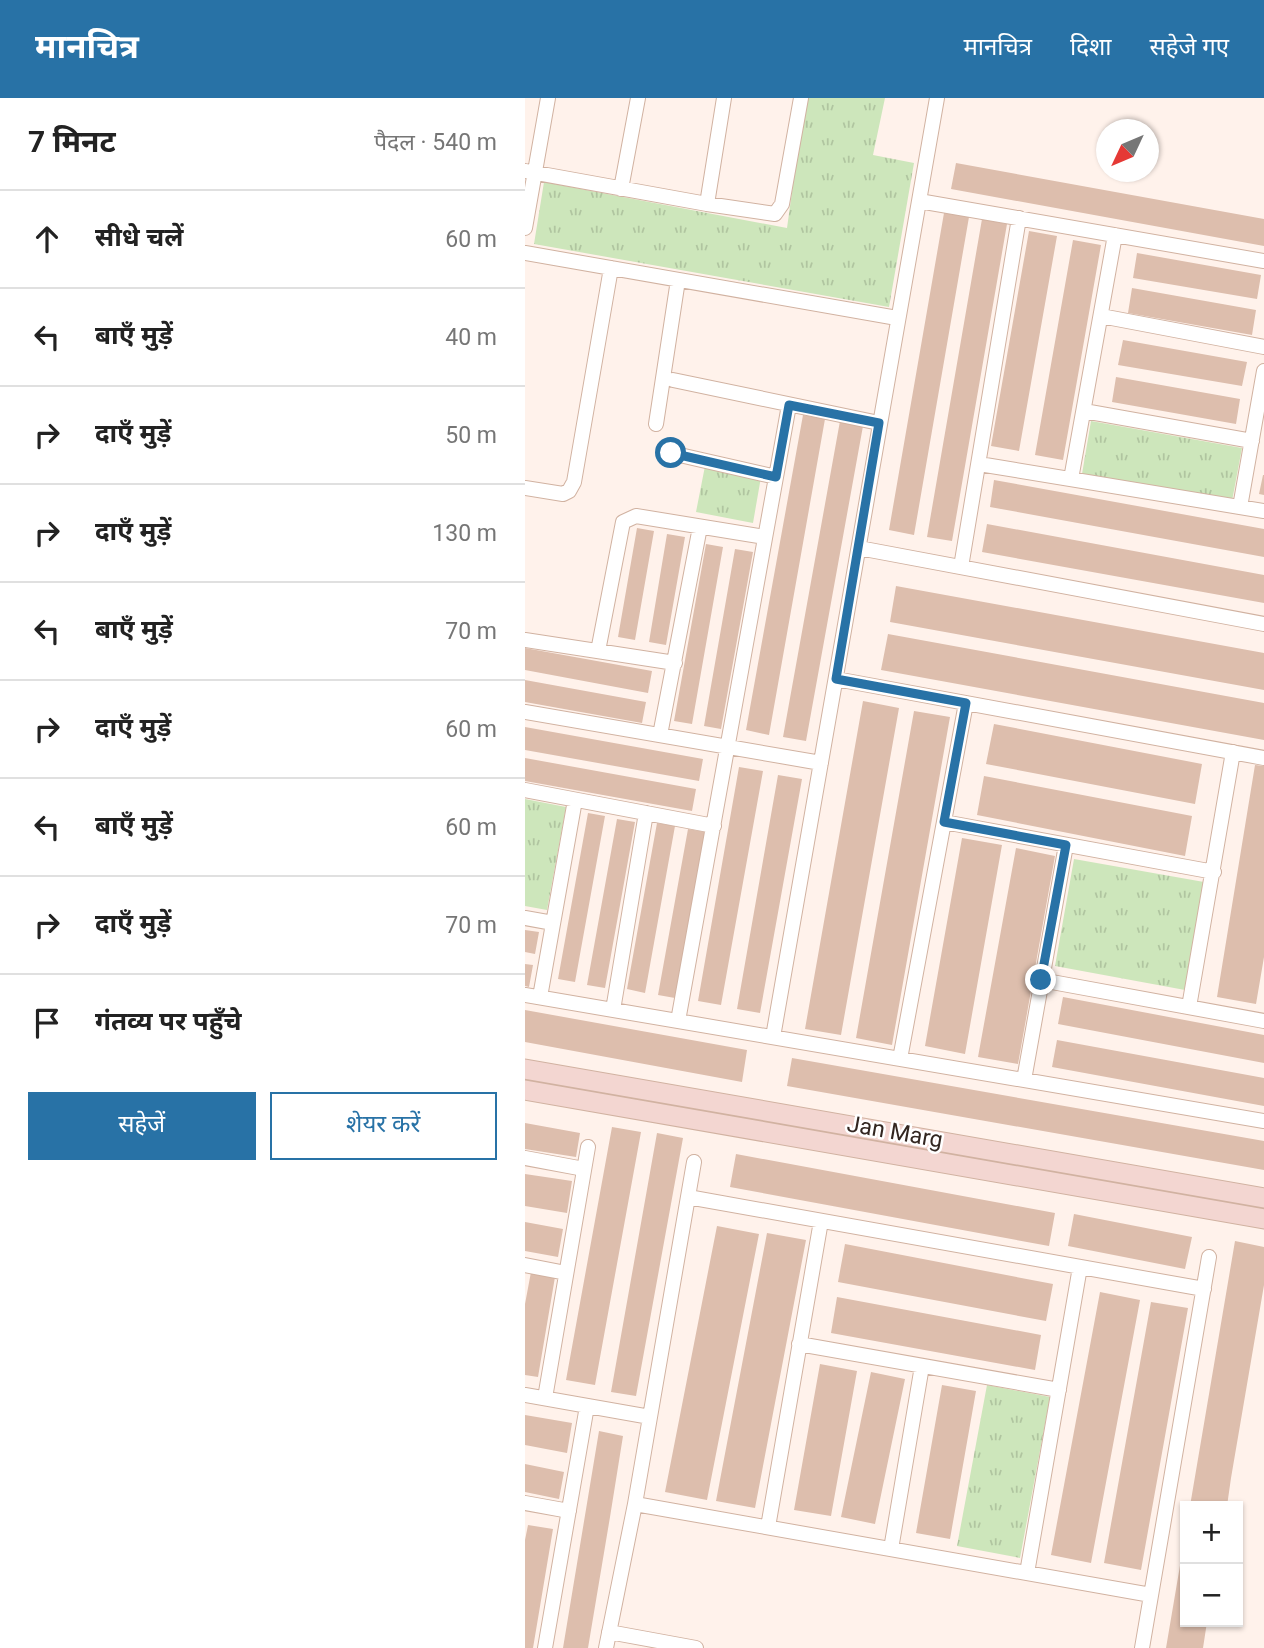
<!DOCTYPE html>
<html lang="hi">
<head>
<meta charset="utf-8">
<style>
  body { margin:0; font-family:Roboto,"Noto Sans Devanagari",sans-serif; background:#f2f2f2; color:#222 }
  .controls { position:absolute; right:21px; bottom:21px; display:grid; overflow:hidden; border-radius:0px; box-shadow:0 2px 5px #0004 }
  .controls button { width:63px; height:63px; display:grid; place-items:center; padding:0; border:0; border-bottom:2px solid #e0e0e0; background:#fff; color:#222; font:35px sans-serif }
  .compass { position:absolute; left:571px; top:21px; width:63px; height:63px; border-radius:50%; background:#fff; box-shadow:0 2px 5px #0004; rotate:226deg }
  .stop { position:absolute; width:21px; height:21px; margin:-16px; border:5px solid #2872a6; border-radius:50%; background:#fff }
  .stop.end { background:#2872a6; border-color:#fff; box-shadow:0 2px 7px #0008 }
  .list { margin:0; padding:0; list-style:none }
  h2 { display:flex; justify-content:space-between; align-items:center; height:91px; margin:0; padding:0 28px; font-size:30px }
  h2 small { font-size:23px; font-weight:400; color:#767676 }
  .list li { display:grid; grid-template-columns:46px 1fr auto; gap:21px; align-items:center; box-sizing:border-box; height:98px; padding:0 28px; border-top:2px solid #e0e0e0 }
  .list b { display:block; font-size:26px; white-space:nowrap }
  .list em { font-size:23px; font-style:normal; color:#767676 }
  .actions { display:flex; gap:14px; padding:21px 28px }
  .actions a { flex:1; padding:16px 0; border:2px solid #2872a6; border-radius:0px; text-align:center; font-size:24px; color:#2872a6 }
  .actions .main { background:#2872a6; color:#fff }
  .icon { flex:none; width:38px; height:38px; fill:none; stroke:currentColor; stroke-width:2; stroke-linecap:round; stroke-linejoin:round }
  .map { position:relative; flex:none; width:739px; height:1550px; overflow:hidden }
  header { display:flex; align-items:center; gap:42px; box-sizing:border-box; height:98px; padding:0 35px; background:#2872a6; color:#fff }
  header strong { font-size:33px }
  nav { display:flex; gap:38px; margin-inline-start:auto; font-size:24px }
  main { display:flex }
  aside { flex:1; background:#fff }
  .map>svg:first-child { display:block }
  .grass { fill:url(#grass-tufts) }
  .building { fill:#ddbead }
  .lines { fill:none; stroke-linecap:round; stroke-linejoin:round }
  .street-casing { stroke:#d1b2a1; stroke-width:16 }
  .secondary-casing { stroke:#d1b2a1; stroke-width:21 }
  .street { stroke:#fff; stroke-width:14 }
  .secondary { stroke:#f3d6d1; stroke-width:19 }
  .route { stroke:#2872a6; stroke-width:9 }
  .labels { text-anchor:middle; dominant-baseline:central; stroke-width:5; stroke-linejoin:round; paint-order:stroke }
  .street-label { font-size:23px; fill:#322620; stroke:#fff }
</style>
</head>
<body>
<header>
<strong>मानचित्र</strong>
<nav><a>मानचित्र</a><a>दिशा</a><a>सहेजे गए</a></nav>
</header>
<main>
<aside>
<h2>7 मिनट<small>पैदल · 540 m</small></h2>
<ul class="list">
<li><svg class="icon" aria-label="ahead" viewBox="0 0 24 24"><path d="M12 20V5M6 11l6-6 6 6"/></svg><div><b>सीधे चलें</b></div><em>60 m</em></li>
<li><svg class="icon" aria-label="left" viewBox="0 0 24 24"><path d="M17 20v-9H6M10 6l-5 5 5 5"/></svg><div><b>बाएँ मुड़ें</b></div><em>40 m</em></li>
<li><svg class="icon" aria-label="right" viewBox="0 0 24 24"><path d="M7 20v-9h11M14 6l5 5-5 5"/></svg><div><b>दाएँ मुड़ें</b></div><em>50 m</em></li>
<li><svg class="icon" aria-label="right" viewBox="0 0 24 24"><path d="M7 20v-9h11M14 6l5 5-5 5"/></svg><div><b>दाएँ मुड़ें</b></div><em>130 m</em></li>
<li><svg class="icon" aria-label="left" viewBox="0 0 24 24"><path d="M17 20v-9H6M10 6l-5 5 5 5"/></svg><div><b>बाएँ मुड़ें</b></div><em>70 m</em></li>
<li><svg class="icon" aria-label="right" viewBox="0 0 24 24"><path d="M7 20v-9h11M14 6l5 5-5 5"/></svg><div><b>दाएँ मुड़ें</b></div><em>60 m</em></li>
<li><svg class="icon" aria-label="left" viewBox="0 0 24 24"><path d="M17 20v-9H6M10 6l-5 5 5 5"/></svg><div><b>बाएँ मुड़ें</b></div><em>60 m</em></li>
<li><svg class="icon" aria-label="right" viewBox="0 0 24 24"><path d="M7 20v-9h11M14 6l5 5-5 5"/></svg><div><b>दाएँ मुड़ें</b></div><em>70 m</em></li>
<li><svg class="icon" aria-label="arrive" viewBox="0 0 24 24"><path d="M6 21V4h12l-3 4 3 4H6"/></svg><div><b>गंतव्य पर पहुँचे</b></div></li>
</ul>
<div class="actions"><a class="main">सहेजें</a><a>शेयर करें</a></div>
</aside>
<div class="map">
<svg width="739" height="1550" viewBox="0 0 739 1550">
  <defs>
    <pattern id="grass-tufts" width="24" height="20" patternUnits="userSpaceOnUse" patternTransform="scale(1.75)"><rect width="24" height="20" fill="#cde6bb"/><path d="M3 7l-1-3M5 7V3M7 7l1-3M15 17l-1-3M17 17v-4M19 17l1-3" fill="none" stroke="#b0c5a0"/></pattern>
  </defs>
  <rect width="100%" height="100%" fill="#fff2eb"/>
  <path class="grass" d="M280,0h80l-12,57 41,8 -25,144 -355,-63 10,-62 243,46z
    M566,323l151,27 -10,53 -150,-27z
    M180,368l56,11 -8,46 -57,-11z
    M0,701l41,8 -19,103 -22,-4z
    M549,761l130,23 -19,108 -130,-24z
    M462,1287l63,12 -30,161 -63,-12z"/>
  <path class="building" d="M431,65l308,56v27l-313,-57z
    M419,115l25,4 -55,318 -25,-5z
    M457,121l25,5 -55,317 -25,-4z
    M504,133l28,5 -38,215 -28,-5z
    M548,142l28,5 -38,215 -28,-5z
    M612,155l124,22 -4,24 -124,-21z
    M607,190l124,22 -4,25 -124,-22z
    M598,242l124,22 -5,24 -124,-21z
    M591,279l124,22 -4,25 -124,-22z
    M278,317l22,4 -56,316 -23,-5z
    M315,323l23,5 -57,315 -23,-4z
    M738,377h1v20l-5,-1z
    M469,382l270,49v28l-274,-50z
    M462,426l277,51v28l-282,-51z
    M112,430l17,3 -19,109 -17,-3z
    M142,436l18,3 -19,108 -17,-3z
    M181,446l17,3 -31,177 -18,-3z
    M210,451l18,3 -32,177 -17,-3z
    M371,488l368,67v37l-374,-68z
    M363,536l376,69v37l-383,-70z
    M0,550l127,23 -4,22 -123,-23z
    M0,582l121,22 -4,21 -117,-21z
    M338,603l36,7 -58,327 -36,-6z
    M389,613l36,6 -58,328 -36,-7z
    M469,626l208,40 -7,40 -209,-40z
    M0,629l178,32 -4,22 -174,-31z
    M0,660l171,31 -4,22 -167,-30z
    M730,667l9,1v191l-8,47 -39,-7z
    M214,669l24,4 -42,234 -23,-4z
    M253,677l24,4 -42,234 -23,-4z
    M459,678l208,40 -7,40 -208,-41z
    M63,715l17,3 -30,166 -17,-3z
    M92,721l18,3 -30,166 -18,-3z
    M132,725l18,3 -30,167 -18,-4z
    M163,731l17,3 -30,166 -17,-3z
    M437,740l40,7 -37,209 -40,-8z
    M491,750l39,8 -37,208 -40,-7z
    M0,832l14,2 -4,22 -10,-2z
    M0,866l8,1 -4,22 -4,-1z
    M538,899l201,38v28l-206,-39z
    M0,912l222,40 -5,32 -217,-40z
    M532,942l207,38v28l-212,-39z
    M267,960l472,83v29l-477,-84z
    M0,1025l55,10 -4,24 -51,-8z
    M87,1029l29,5 -46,253 -29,-5z
    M132,1035l26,5 -47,258 -25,-4z
    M211,1056l319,59 -6,33 -319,-59z
    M0,1076l47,7 -5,32 -42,-7z
    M549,1116l118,23 -7,32 -117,-23z
    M0,1124l38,7 -5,28 -33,-6z
    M192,1128l42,8 -52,266 -42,-8z
    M242,1135l39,7 -51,268 -39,-7z
    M710,1143l29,6v38l-33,193 -4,28h-37z
    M320,1146l208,40 -7,37 -208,-39z
    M6,1174l24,5 -17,100 -13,-2v-71z
    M575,1194l40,8 -49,263 -40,-8z
    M312,1199l204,38 -6,35 -204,-37z
    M626,1204l37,6 -47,262 -37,-7z
    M295,1266l37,7 -26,145 -37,-6z
    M346,1274l34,7 -30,145 -34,-7z
    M417,1287l34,6 -26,148 -34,-6z
    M0,1317l47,8 -5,30 -42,-8z
    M74,1333l24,5 -13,81 -22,131h-25z
    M0,1366l39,8 -5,27 -34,-7z
    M3,1427l25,4 -20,119h-8v-108z
    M659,1444l1,80h22l-4,26h-37z"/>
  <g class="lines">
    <g class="street-casing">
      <path id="street" d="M0,73l182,33 68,10 7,-10 19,-106
        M96,91l17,-91
        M394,103l345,60
        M182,106l17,-106
        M0,130l23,-130
        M0,155l372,65
        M576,218l163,31
        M148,282l206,43
        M559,313l168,30
        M131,326l22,-144
        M146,355l105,24
        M454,366l285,47
        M546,381l44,-244
        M0,390l38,6 6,-3 5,-9 37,-214
        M715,409l24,-136
        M334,450l405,76
        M436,469l58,-349
        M0,542l150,23
        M73,553l25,-129 13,-6 129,21
        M311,581l428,79
        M0,614l296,51
        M135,637l40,-208
        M0,692l189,36
        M419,724l270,50
        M0,820l28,5
        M516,882l223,41
        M0,897l739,126
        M15,899l35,-197
        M664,909l44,-255
        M88,912l33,-197
        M153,923l111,-616
        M248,939l164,-939
        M375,961l66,-356
        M499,982l42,-235
        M0,1060l59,11
        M163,1099l516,92
        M0,1167l41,8
        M274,1246l260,46
        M0,1297l125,22
        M20,1300l43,-251
        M0,1405l44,8
        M110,1406l516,91
        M243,1429l53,-306
        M366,1451l31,-183
        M502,1475l53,-306
        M84,1534l87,16
        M20,1550l42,-242
        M81,1550l29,-144 59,-342
        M617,1550l67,-391"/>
    </g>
    <g class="secondary-casing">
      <path id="secondary" d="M0,971l739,129
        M0,992l739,129"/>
    </g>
    <use href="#street" class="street"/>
    <use href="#secondary" class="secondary"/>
  </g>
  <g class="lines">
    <path class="route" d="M146,355l105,24 13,-72 90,18 -43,256 130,24 -22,119 122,23 -25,135"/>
  </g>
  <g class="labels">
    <g class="street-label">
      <text transform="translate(370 1034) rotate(10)">Jan Marg</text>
    </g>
  </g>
</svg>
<div class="controls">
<button>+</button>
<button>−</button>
</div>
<svg class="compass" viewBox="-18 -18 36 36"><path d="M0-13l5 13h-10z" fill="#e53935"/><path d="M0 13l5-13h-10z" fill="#767676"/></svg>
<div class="stop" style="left:146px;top:355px"></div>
<div class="stop end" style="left:516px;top:882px"></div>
</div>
</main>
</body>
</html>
